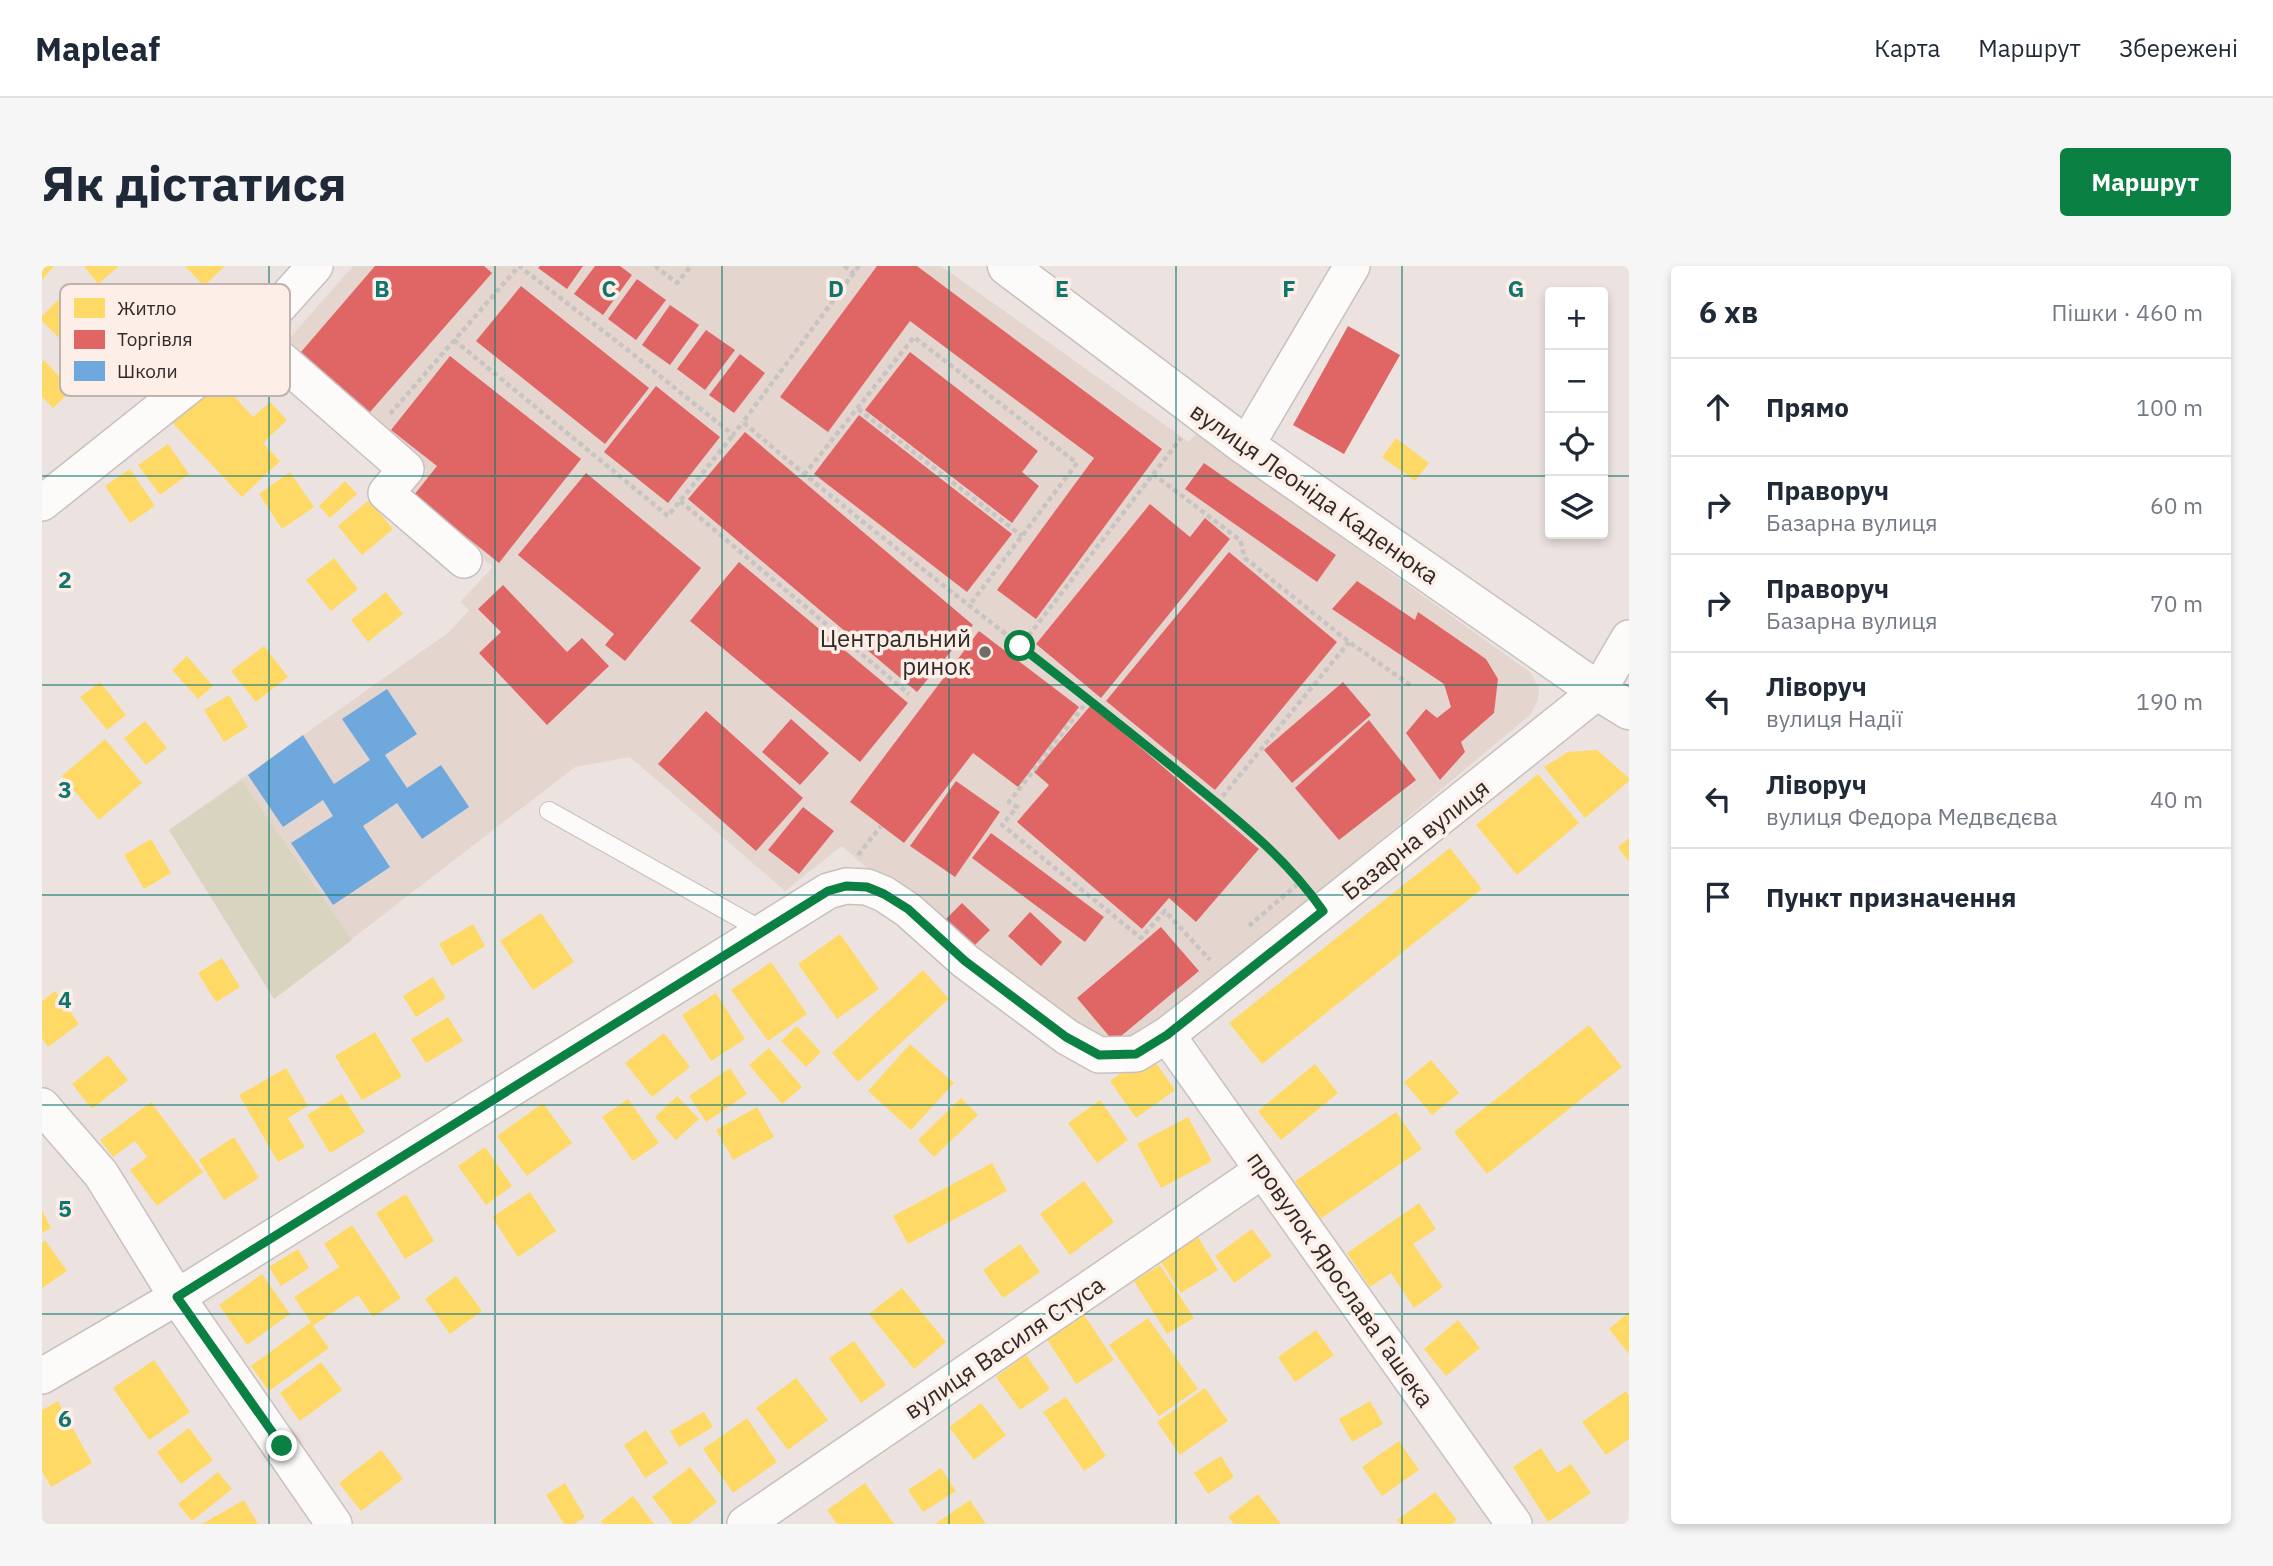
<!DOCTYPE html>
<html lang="uk">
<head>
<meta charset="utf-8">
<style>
  body { margin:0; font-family:"IBM Plex Sans",sans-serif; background:#f6f6f7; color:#1f2937 }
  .controls { position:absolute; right:21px; top:21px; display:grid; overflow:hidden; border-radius:7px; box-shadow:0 4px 10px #0003 }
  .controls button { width:63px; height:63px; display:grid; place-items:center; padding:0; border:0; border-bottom:2px solid #e0e1e3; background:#fff; color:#1f2937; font:35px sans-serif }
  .stop { position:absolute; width:21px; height:21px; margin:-16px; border:5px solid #0b8043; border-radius:50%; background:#fff }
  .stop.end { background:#0b8043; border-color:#fff; box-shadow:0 2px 7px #0008 }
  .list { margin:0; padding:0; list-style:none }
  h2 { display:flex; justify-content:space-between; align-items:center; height:91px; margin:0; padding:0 28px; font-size:30px }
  h2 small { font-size:23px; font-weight:400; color:#747a83 }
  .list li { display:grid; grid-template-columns:46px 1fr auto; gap:21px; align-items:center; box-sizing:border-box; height:98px; padding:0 28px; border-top:2px solid #e0e1e3 }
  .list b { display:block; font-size:26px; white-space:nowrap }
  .list p { margin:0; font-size:23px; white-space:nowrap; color:#747a83 }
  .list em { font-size:23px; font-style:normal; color:#747a83 }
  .icon { flex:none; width:38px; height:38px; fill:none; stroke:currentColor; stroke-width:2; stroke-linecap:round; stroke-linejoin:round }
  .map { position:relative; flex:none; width:1587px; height:1258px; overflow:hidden; border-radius:7px }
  header { display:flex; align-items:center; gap:42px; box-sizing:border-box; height:98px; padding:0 35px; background:#fff; border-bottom:2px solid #e0e1e3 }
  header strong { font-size:33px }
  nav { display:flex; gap:38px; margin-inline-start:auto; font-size:24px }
  .intro { display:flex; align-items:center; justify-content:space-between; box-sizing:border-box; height:168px; padding:0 42px }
  h1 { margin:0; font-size:49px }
  .button { padding:18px 32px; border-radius:7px; background:#0b8043; color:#fff; font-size:24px; font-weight:700 }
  main { display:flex; gap:42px; padding:0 42px }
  aside { flex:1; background:#fff; border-radius:7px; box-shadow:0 4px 10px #0003 }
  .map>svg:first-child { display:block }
  .built { fill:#e5d5cf }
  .green { fill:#d9d4c0 }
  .homes { fill:#ffd966 }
  .shops { fill:#e06666 }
  .schools { fill:#6fa8dc }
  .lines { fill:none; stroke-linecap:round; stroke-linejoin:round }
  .service-casing { stroke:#c7c0be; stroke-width:20 }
  .minor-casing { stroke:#c7c0be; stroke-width:38 }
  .tertiary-casing { stroke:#c7c0be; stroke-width:41 }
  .path { stroke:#c7c4c2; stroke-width:4.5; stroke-dasharray:5 3.5; stroke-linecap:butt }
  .service { stroke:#fcfbfa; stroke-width:18 }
  .minor { stroke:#fcfbfa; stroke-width:35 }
  .tertiary { stroke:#fcfbfa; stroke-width:38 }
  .route { stroke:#0b8043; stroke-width:9 }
  .grid { fill:none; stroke:#0f766e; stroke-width:2; stroke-opacity:0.55 }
  .poi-dot { fill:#726b68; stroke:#feeee8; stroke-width:2.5 }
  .labels { text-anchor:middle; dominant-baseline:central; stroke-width:7; stroke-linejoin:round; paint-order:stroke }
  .street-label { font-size:24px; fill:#302a28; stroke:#feeee8 }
  .poi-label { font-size:24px; fill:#302a28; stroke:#feeee8; text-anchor:end }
  .key { fill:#feeee8; stroke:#c0b3ae; stroke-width:2 }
  .key-label { font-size:19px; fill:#302a28 }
  .grid-label { font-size:23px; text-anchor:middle; font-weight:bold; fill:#0f766e; stroke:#feeee8; stroke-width:7; stroke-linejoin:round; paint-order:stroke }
</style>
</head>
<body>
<header>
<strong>Mapleaf</strong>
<nav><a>Карта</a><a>Маршрут</a><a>Збережені</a></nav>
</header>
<div class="intro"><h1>Як дістатися</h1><a class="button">Маршрут</a></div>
<main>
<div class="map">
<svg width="1587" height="1258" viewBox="0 0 1587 1258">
  <rect width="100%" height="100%" fill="#ece3e0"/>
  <path class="built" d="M311,0h588l248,176 7,-8 334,238 9,16 -1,12 -8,15 -393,329 -28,2 -156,-101 -111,-99 -57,45 -155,-134 -55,10 -301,232 -105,-169 280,-198 20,-22 -9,-8 33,-35 -85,-69 19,-28 -146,-122z"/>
  <path class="green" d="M200,515l110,159 -78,59 -105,-169z"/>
  <path class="homes" d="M0,0h12l-12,14z
    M42,0h35l-21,18z
    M143,0h40l-21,20z
    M34,16l59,60 -36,36 -57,-57v-5z
    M117,17l22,20 -25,26 -22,-19z
    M2,94l28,30 -19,18 -11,-11v-35z
    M172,109l39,42 17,-15 17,18 -24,23 17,18 -38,36 -74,-79z
    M1354,172l33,25 -14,18 -33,-24z
    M126,178l21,30 -29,21 -22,-30z
    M88,203l25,37 -25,17 -25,-37z
    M248,206l24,35 -32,22 -23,-35z
    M303,215l12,13 -27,24 -11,-12z
    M327,234l24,29 -31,26 -24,-29z
    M292,292l24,31 -27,22 -25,-31z
    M344,326l17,22 -35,28 -17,-22z
    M222,380l24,31 -32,25 -25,-31z
    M145,390l26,30 -15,13 -26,-29z
    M58,416l26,33 -19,15 -27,-33z
    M187,429l19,32 -24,15 -20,-32z
    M103,455l22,27 -21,17 -22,-27z
    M63,473l37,44 -43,37 -37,-44z
    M1555,484l32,28v3l-44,37 -41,-51 24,-15z
    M1496,508l41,49 -62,52 -41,-50z
    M1587,572v24l-11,-15z
    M109,573l20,34 -27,16 -20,-34z
    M1408,582l32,41 -220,175 -33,-41z
    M499,647l33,49 -41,28 -33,-49z
    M431,658l12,22 -33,20 -13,-22z
    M798,668l39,55 -42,30 -39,-55z
    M180,692l18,29 -24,15 -18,-29z
    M729,696l36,52 -39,27 -37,-51z
    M881,704l26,29 -91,83 -26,-29z
    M391,711l13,21 -30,19 -13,-21z
    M13,725l24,33 -31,23 -6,-9v-37z
    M674,727l29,46 -34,22 -29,-46z
    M406,751l15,24 -37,22 -15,-24z
    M1547,759l33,42 -135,107 -33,-42z
    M755,760l24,26 -15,15 -25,-26z
    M333,766l27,45 -40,23 -27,-44z
    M622,767l26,34 -38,30 -27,-34z
    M868,778l44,39 -43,47 -43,-39z
    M727,782l33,39 -20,17 -33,-39z
    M1107,787l26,37 -39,28 -26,-37z
    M66,789l20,25 -36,29 -20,-25z
    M1389,794l28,33 -27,22 -28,-33z
    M1273,798l23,29 -57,47 -23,-29z
    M244,802l22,38 -20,12 17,29 -27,15 -39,-67z
    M688,802l17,26 -41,28 -17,-26z
    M300,828l23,38 -35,21 -23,-38z
    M635,830l22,23 -23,21 -21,-23z
    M919,832l17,17 -44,42 -16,-17z
    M586,833l31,44 -26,18 -31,-44z
    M1058,834l28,40 -31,23 -29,-40z
    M109,836l52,70 -46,34 -27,-36 17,-13 -12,-16 -22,16 -13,-17z
    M501,837l29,40 -45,33 -30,-40z
    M715,841l17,30 -41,23 -17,-30z
    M1354,846l26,37 -102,70 -25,-38z
    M1146,851l24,44 -51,27 -24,-44z
    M192,871l25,41 -35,22 -25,-40z
    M443,881l27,39 -26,19 -28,-39z
    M950,897l15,28 -99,53 -15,-28z
    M1042,915l30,41 -44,33 -30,-41z
    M488,926l26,39 -38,26 -26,-40z
    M364,928l28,47 -29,18 -29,-46z
    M1377,937l17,26 -23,15 30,43 -29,21 -23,-35 -21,14 -23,-34z
    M0,944l9,18 -9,5z
    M310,959l49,73 -28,19 -15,-22 -45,31 16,22 -60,43 -18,-25 60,-44 -17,-25 45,-30 -15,-23z
    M1210,963l20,27 -38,27 -19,-27z
    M1156,971l20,33 -37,23 -21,-33z
    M3,974l22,31 -25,17v-45z
    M978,978l20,28 -37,26 -20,-28z
    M256,983l11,19 -28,18 -12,-19z
    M1118,999l34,53 -27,16 -33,-53z
    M220,1008l28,40 -43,31 -28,-40z
    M414,1010l26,35 -32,23 -25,-35z
    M860,1022l44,54 -32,27 -45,-55z
    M1039,1044l33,50 -38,24 -32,-49z
    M1587,1046v42l-20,-25z
    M1106,1052l50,71 -39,27 -50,-71z
    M1416,1054l22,28 -34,28 -22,-27z
    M1274,1064l18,25 -39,27 -17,-25z
    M812,1075l32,44 -25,18 -32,-45z
    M984,1089l24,34 -30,21 -24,-33z
    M112,1094l36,52 -41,28 -36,-52z
    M279,1096l21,28 -42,31 -20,-28z
    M754,1112l32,42 -40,30 -32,-42z
    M1163,1122l23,33 -48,34 -23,-33z
    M1584,1125l3,5v43l-23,16 -24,-33z
    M1024,1131l40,59 -22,15 -41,-59z
    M16,1135l34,62 -41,24 -9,-16v-61z
    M1328,1135l13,23 -31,18 -13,-23z
    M939,1137l25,32 -32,25 -25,-33z
    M662,1146l9,15 -34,20 -9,-16z
    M705,1152l30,44 -44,31 -30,-44z
    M147,1162l24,32 -32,24 -24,-32z
    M604,1164l22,33 -23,15 -21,-33z
    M1357,1175l20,29 -37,26 -20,-29z
    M1499,1182l16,25 14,-9 20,29 -43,29 -35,-55z
    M339,1184l22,29 -42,32 -22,-28z
    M1179,1190l13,21 -26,17 -14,-21z
    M648,1201l27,35 -28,22h-16l-21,-27z
    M899,1202l15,23 -33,21 -15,-22z
    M176,1206l14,17 -40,32 -14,-17z
    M523,1217l20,34 -11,7h-10l-18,-29z
    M823,1217l29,41h-57l-10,-14z
    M1393,1226l22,28 -5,4h-52l-3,-4z
    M1216,1228l23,30h-47l-6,-7z
    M591,1230l21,28h-51l-2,-3z
    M202,1234l14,24h-56z
    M928,1234l16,24h-51z"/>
  <path class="shops" d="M333,0h109l8,7 -122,139 -69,-60z
    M498,0h43l-16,23 -29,-21z
    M553,0h25l12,9 -29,40 -29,-21z
    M835,0h40l245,183 -126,170 -39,-29 97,-132 -184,-137 -82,111 -48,-35z
    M595,13l29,21 -30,40 -28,-21z
    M479,20l128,102 -44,56 -129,-103z
    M628,39l29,20 -29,40 -28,-20z
    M1306,60l52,29 -56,99 -51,-29z
    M664,64l29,20 -30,40 -28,-21z
    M868,86l128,99 -16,21 17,14 -27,37 -147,-113z
    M698,88l25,19 -31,40 -25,-18z
    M408,90l131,103 -82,104 -85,-68 23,-29 -46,-36z
    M614,120l64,51 -52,66 -64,-51z
    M817,149l153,119 -45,58 -153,-118z
    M703,166l228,193 -56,67 -229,-193z
    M1162,197l132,92 -19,27 -132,-93z
    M544,207l115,95 -76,93 -20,-16 9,-11 -96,-79z
    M1108,238l40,33 15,-19 25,21 -129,159 -65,-54z
    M1187,286l108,90 -122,148 -109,-89z
    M697,296l169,141 -48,59 -170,-141z
    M1315,315l58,39 3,-8 68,47 12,20 -4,34 -33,29 4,10 -25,28 -34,-47 20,-24 11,9 14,-11 -7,-23 -112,-75z
    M461,319l64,67 15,-14 27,28 -62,59 -68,-72 22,-21 -23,-23z
    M937,365l100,76 -61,80 -45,-34 -69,90 -54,-41z
    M1301,416l28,33 -79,68 -28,-33z
    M1049,439l168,144 -63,73 -27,-24 -27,31 -125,-107 32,-37 -15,-13z
    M664,445l97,87 -47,53 -98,-87z
    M749,453l38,34 -29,32 -38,-33z
    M1327,454l47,60 -77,60 -44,-52z
    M914,515l44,31 -45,65 -45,-31z
    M761,541l31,24 -35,43 -31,-24z
    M949,567l113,84 -19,25 -113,-84z
    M920,637l28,27 -21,21 -27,-28z
    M988,646l32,30 -21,24 -33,-30z
    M1119,661l38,44 -85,71 -37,-44z"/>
  <path class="schools" d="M345,423l30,45 -32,21 22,33 34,-23 28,42 -47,32 -25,-36 -34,23 27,41 -57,38 -42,-62 42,-27 -10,-16 -40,27 -35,-52 55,-40 31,49 36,-24 -28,-41z"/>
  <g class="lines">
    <g class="service-casing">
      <path id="service" d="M507,545l214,120"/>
    </g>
    <g class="minor-casing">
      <path id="minor" d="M211,69l153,134 -20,24 78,67
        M1204,180l106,-180
        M0,237l211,-168 62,-69
        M1125,769l347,489
        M0,840l59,68 76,123 157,227
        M0,1110l135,-79 651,-406 18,-5 21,1 17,7 24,16 57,51 102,76 32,18 37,-1 31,-19 36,-28 395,-316 31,-53
        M703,1258l518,-354"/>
    </g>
    <g class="tertiary-casing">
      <path id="tertiary" d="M965,0l239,180 352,245 31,19"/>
    </g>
    <path class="path" d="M613,0l22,17 14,-17
      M802,0l10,7
      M817,0l-116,156c129,112 266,212 398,319 53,43 122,92 163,145
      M412,74l214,176 65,-81
      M816,143l164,127
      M348,148l129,-148 110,85 104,84 10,-13
      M1111,208l87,66 5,18 104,84 64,45
      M762,209l110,-138 163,126 -108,143
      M638,235l229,193
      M971,390l168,-218
      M1047,433l-80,103 8,5 -15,18 139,113 24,-27 45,49
      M1175,537l132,-161
      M816,589l23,-29
      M1207,660l52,-45"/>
    <use href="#service" class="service"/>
    <use href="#minor" class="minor"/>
    <use href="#tertiary" class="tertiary"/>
  </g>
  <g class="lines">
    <path class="route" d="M240,1180l-105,-149 651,-406 18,-5 21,1 17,7 24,15 57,52 101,76 33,18 37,-1 31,-19 156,-124c-38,-55 -91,-96 -143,-138 -53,-43 -106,-85 -160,-127"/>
  </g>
  <path class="grid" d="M227,0v1258M453,0v1258M680,0v1258M907,0v1258M1134,0v1258M1360,0v1258M0,210h1508M1561,210h26M0,419h1587M0,629h1587M0,839h1587M0,1048h1587"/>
  <circle class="poi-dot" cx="943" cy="386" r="7"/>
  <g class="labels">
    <g class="street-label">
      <text transform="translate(1273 227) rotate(35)">вулиця Леоніда Каденюка</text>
      <text transform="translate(1373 573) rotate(-38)">Базарна вулиця</text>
      <text transform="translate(1299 1013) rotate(55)">провулок Ярослава Гашека</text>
      <text transform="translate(962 1081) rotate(-34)">вулиця Василя Стуса</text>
    </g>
    <g class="poi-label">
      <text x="929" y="372">Центральний<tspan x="929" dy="28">ринок</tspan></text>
    </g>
  </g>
  <rect x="18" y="18" width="230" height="112" rx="10" class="key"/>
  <rect x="32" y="32" width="31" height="20" fill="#ffd966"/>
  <rect x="32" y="64" width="31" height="19" fill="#e06666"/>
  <rect x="32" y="95" width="31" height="20" fill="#6fa8dc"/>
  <g class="key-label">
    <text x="75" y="49">Житло</text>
    <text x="75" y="80">Торгівля</text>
    <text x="75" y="112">Школи</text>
  </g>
  <g class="grid-label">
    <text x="340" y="31">B</text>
    <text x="567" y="31">C</text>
    <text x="794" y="31">D</text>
    <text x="1020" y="31">E</text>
    <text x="1247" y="31">F</text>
    <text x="1474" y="31">G</text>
    <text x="23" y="322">2</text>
    <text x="23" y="532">3</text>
    <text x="23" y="742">4</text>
    <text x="23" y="951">5</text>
    <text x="23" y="1161">6</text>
  </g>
</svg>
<div class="controls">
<button>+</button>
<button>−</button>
<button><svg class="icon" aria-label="locate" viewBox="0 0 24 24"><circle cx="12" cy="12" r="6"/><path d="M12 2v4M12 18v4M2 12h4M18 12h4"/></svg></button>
<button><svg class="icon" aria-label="layers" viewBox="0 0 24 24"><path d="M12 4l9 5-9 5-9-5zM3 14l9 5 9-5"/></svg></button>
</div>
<div class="stop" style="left:978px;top:380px"></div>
<div class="stop end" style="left:240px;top:1180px"></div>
</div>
<aside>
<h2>6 хв<small>Пішки · 460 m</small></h2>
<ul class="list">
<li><svg class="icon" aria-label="ahead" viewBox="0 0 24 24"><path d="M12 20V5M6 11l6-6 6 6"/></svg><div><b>Прямо</b></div><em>100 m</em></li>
<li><svg class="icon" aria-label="right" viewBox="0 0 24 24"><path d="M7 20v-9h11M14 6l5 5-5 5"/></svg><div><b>Праворуч</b><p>Базарна вулиця</p></div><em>60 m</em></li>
<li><svg class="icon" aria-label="right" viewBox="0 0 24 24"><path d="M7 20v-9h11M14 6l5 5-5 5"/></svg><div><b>Праворуч</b><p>Базарна вулиця</p></div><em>70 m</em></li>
<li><svg class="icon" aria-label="left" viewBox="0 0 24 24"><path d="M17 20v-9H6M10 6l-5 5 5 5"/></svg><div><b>Ліворуч</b><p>вулиця Надії</p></div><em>190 m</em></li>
<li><svg class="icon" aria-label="left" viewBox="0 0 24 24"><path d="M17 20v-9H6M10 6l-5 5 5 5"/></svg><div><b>Ліворуч</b><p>вулиця Федора Медвєдєва</p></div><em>40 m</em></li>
<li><svg class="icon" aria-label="arrive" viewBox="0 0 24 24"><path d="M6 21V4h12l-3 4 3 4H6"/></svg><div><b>Пункт призначення</b></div></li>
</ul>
</aside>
</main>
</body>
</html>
